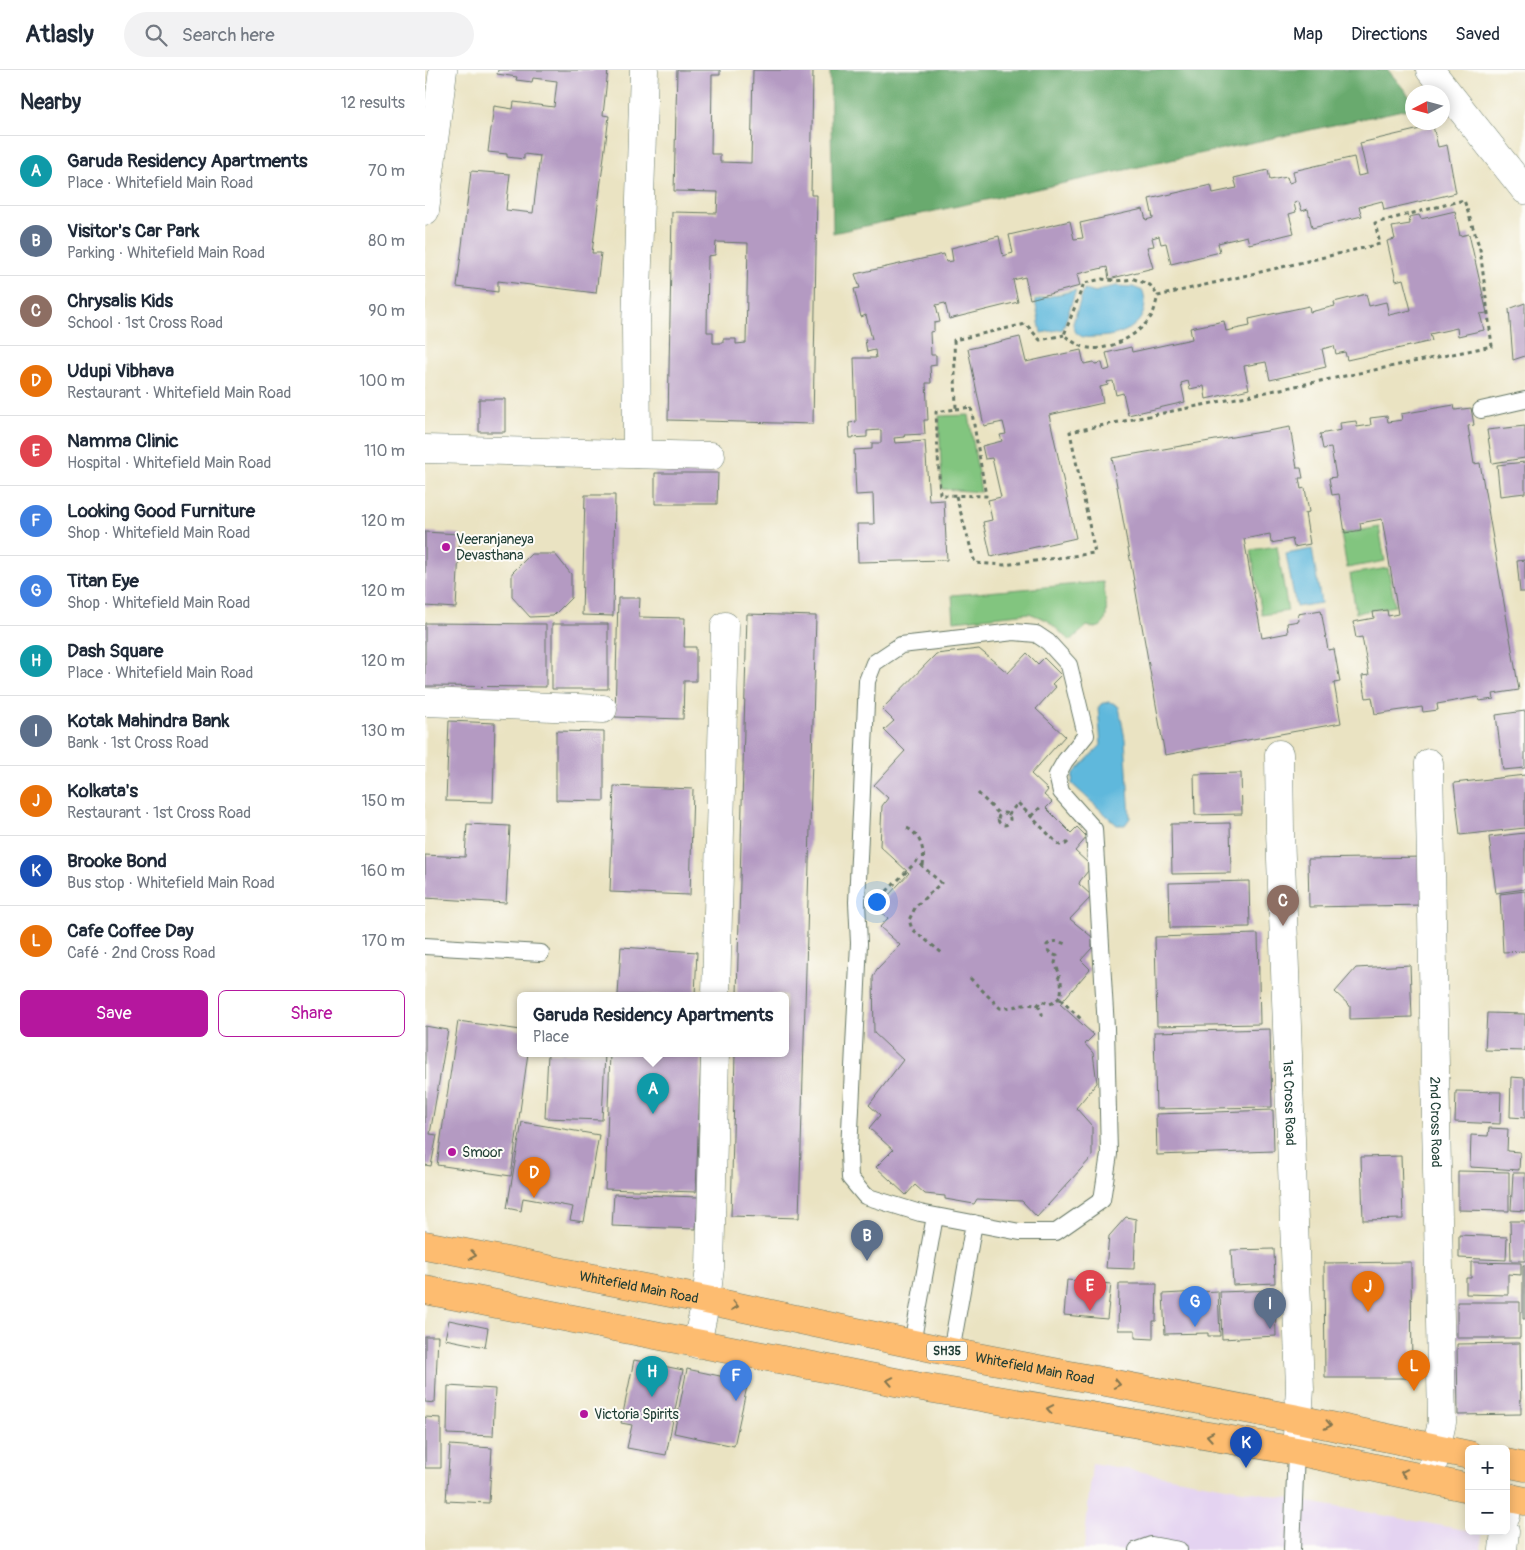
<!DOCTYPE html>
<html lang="en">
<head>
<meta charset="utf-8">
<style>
  body { margin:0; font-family:Pangolin,sans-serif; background:#f2f2f3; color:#1f2937 }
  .controls { position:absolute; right:15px; bottom:15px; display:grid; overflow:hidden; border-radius:8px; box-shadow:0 2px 12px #0003 }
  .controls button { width:45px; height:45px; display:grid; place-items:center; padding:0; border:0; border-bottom:1px solid #e0e1e3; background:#fff; color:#1f2937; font:25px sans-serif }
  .compass { position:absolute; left:980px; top:15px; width:45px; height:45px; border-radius:50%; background:#fff; box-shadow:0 2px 12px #0003; rotate:264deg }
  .you { position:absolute; left:451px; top:831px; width:18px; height:18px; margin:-12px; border:4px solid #fff; border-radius:50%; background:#1a73e8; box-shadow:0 0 0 8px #1a73e833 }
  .badge { display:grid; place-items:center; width:32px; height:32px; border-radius:50%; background:#b5179e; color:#fff; font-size:16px; font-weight:700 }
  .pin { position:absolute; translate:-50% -41px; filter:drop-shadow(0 1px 2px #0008) }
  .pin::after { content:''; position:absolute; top:26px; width:18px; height:15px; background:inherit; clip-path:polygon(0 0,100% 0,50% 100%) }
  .popup { position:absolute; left:92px; top:922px; width:272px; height:65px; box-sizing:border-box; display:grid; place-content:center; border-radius:8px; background:#fff; filter:drop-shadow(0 1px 4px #0005); font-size:16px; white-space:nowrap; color:#747a83 }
  .popup b { font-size:19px; color:#1f2937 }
  .popup::after { content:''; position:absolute; left:50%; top:100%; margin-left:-10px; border:10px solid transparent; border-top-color:#fff }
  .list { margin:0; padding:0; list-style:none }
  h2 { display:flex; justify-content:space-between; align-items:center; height:65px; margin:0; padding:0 20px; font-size:21px }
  h2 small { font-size:16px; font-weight:400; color:#747a83 }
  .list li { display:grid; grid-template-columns:32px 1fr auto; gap:15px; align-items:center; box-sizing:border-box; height:70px; padding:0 20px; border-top:1px solid #e0e1e3 }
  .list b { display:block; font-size:19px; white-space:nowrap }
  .list p { margin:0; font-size:16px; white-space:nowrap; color:#747a83 }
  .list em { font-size:16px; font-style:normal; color:#747a83 }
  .actions { display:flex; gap:10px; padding:15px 20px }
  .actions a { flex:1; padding:11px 0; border:1px solid #b5179e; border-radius:8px; text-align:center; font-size:18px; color:#b5179e }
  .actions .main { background:#b5179e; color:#fff }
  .icon { flex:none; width:28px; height:28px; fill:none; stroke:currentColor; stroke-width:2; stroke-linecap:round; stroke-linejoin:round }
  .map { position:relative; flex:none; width:1100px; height:1480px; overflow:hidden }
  header { display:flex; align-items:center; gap:30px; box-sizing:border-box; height:70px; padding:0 25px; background:#fff; border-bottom:1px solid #e0e1e3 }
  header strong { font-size:24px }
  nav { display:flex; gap:28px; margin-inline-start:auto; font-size:18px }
  .search { width:350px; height:45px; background:#f2f2f3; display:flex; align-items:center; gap:12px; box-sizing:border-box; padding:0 18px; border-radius:28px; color:#747a83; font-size:19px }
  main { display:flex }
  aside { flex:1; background:#fff }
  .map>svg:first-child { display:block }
  .built { fill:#e4d3f1 }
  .green { fill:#82c57f; stroke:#50815a }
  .forest { fill:#69aa6e; stroke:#447451 }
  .water { fill:#5fb8dc; stroke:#3f7a88 }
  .building { fill:#b49ac2; fill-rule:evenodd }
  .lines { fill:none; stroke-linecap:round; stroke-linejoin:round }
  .service-casing { stroke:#676; stroke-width:18 }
  .minor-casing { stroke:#676; stroke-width:29 }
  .tertiary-casing { stroke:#676; stroke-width:29 }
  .primary-casing { stroke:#676; stroke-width:29 }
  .path { stroke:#676; stroke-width:3; stroke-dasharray:4 4; stroke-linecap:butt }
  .service { stroke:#fff; stroke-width:16 }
  .minor { stroke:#fff; stroke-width:28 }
  .tertiary { stroke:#fff; stroke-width:28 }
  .primary { stroke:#fdbc70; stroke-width:28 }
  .oneway { stroke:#83764f }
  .poi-dot { fill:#b5179e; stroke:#fdfcf7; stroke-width:2 }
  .labels { text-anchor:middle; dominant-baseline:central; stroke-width:4; stroke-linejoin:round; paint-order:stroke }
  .shield { fill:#fdfcf7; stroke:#62766e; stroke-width:1 }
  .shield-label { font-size:12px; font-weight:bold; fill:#1f3d34 }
  .poi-label { font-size:14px; fill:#1f3d34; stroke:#fdfcf7; text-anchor:start }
  .street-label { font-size:14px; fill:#1f3d34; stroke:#fdfcf7 }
</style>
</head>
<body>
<header>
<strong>Atlasly</strong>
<div class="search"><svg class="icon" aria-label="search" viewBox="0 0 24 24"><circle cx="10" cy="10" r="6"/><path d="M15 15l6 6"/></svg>Search here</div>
<nav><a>Map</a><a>Directions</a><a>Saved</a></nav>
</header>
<main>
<aside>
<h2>Nearby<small>12 results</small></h2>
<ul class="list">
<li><span class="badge" style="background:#0f9aa8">A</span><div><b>Garuda Residency Apartments</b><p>Place · Whitefield Main Road</p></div><em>70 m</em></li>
<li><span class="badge" style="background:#5c6f8a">B</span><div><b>Visitor's Car Park</b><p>Parking · Whitefield Main Road</p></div><em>80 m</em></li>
<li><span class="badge" style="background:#8d6e63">C</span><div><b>Chrysalis Kids</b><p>School · 1st Cross Road</p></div><em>90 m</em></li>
<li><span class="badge" style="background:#e8710a">D</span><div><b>Udupi Vibhava</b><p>Restaurant · Whitefield Main Road</p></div><em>100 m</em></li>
<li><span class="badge" style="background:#e0444e">E</span><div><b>Namma Clinic</b><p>Hospital · Whitefield Main Road</p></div><em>110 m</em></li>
<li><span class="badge" style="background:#3f7fe0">F</span><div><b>Looking Good Furniture</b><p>Shop · Whitefield Main Road</p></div><em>120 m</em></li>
<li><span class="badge" style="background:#3f7fe0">G</span><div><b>Titan Eye</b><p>Shop · Whitefield Main Road</p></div><em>120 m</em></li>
<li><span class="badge" style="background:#0f9aa8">H</span><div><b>Dash Square</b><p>Place · Whitefield Main Road</p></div><em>120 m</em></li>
<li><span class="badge" style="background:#5c6f8a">I</span><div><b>Kotak Mahindra Bank</b><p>Bank · 1st Cross Road</p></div><em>130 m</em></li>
<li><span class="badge" style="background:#e8710a">J</span><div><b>Kolkata's</b><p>Restaurant · 1st Cross Road</p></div><em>150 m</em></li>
<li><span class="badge" style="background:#1a4fb4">K</span><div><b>Brooke Bond</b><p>Bus stop · Whitefield Main Road</p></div><em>160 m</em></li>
<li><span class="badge" style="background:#e8710a">L</span><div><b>Cafe Coffee Day</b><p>Café · 2nd Cross Road</p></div><em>170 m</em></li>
</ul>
<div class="actions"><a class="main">Save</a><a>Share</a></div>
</aside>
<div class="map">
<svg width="1100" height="1480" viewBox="0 0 1100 1480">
  <rect width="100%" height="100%" fill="#fdfcf7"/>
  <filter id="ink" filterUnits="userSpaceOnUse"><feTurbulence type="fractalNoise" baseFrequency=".02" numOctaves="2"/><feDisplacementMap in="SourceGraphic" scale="10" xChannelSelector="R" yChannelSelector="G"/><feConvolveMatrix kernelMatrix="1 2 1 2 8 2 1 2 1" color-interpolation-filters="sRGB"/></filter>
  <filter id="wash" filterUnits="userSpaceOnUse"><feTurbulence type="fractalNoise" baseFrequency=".0096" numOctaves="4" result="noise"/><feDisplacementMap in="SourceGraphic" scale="20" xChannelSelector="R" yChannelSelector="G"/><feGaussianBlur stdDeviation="1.12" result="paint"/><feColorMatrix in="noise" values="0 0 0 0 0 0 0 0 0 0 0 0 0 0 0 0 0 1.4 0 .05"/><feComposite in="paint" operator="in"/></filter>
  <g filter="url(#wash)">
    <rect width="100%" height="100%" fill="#eae3c2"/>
    <path class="built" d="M667,1393l390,70 -1,17h-397z"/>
    <path class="green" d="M544,345l12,77 -39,-3 -3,-73z
      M954,457l6,34 -38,7 -6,-34z
      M852,476l11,65 -26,4 -11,-65z
      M963,498l7,38 -39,7 -6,-39z
      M678,512c2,15 12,54 -16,44l-17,15 -23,-21 -18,-7 -75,8 -2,-26z"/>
    <path class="forest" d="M405,0h558l24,29v9l-579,125z"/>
    <path class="water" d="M691,216l17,1 10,4c10,32 -20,46 -47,46 -3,0 -9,1 -12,0 -3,0 -7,-4 -10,-6l-1,-8 11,-34 12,3 6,-3z
      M651,220l-13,39 -22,4 -6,-33z
      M887,479l9,54 -25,4 -10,-53z
      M683,632l5,1 6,4 6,32 5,79 -5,7h-8l-45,-41 1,-10 28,-29 -3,-37 3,-4z"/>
    <g id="blocks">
      <path class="building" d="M73,0h110l-5,45 6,1 -17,137h9l-5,40 -98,-12v11l-41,-5 14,-116 39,3 -4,36 27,3 7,-57 -16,-2v5l-17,-2v-3l-19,-2 6,-46 19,3 1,-7 40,5 3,-26 -24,-3 -1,4 -16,-2 1,-3 -20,-3z
        M252,0h43v5h-8l-1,79h9v8l31,1 2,-93h60l-2,125h6l-4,229 -145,-4 4,-208 45,1 1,-21 -44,-1zM291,172l32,1 -2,100 -10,1v-5h-13v4h-10v-11h-6l1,-76 7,-1z
        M1008,56l5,21 9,-2 9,48 -72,17 -2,-9 -23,6 3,9 -50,12 -4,-19 -6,2 -3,-9 -5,1 2,9 -7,2 5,19 -45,11 -2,-8 -29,7 2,9 -49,12 -5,-21 -5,1 -2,-8 -7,2 2,8 -7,1 6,21 -44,11 -2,-12 -30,7 3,12 -50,13 -5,-22 -12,3 5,22 -69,17 -4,-16 -9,2 4,17 -6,1v8l-4,1 1,23h5v10l-6,1 1,17h-5l2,37h-4l1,14 -21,1 1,2 -11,1 1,5 30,-2 4,60 15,-1 3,60 -89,2 -1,-38h17l-1,-30 -17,1 -2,-45 18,-1v-6h9v-13l-14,1v6l-17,1 -1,-15 7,-1 -2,-64h22l-1,-8 -8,2 -2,-12 7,-1 -6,-24 -5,2 -7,-28 6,-1 -5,-14 89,-20 2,8 7,-1 -2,-13 48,-12 4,20 10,-3 -4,-18 61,-14 4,18 9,-1 -3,-15 63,-14 3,11 7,-2 -4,-19 62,-14 2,8 24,-5 -3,-10 34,-8 2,10 17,-3 2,6 6,-2 -2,-10 61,-14 4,19 9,-2 -7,-31z
        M1030,141l5,25 9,-2 18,79 -7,1 4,16 -26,6 -1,-8 -27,6 2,7 -85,19 -2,-8 -9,2 -2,-8 -12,3 4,18 -56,13 -4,-18 -22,4 5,23 -43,10 -2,-13 -14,3 -2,-8 -7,2 4,19 -57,13 -5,-22 -7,2 -3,-14 -6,1 1,3 -8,2 3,16 -54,12 27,123 -85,19 -8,-35 9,-2 -4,-20 13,-3 -9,-39 -7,1 -3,-13 20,-5 -2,-6 6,-1 -3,-12 -19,4 -16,-77 52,-12 6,25 55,-12 3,14 10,-2 1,2 7,-1 2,8 6,-2 -4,-16 25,-6 1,5 60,-13 -2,-11 34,-7 2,10 24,-5 -1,-7 60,-13 1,6 25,-6 -1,-4 32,-8 3,12 17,-4 3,13 22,-5 -8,-31 -7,2 -9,-40 8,-2 -3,-12 18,-3 -1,-7 10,-2 2,4z
        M1100,233v53l-12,4 -4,-51z
        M54,329h26v33h-26z
        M1029,335l1,5 16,-2 3,17 -6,1 6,38 6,-1 39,227 -26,4 1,5 -15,2 -1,-4 -41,7 1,6 -15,2 -1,-5 -47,7 -3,-17 -6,1 -4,-22 7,-1 -7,-38 -6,1 -3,-16 21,-4 -1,-6 14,-2 1,6 10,-2 -16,-95 -22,4 1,7 -16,3 -6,-39 -7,1 -3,-17 7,-1 -5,-29 -8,1 -3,-15 21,-4 -1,-7 16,-2 1,6 14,-2 -1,-7 17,-2 1,6 14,-2 -1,-6z
        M1100,356v32l-33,5 -5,-33z
        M865,357l7,41h4l2,10h-4l2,11 4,-1 4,24 -4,1 5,31 -16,3 -2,-8 -21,4 -1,-9 -26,5 18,99 26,-5 -1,-10 12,-2 -1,-7 23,-4 7,40 6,-1 6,33 -6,1 7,40 -176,32 -53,-297z
        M1100,392v31l-25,3 -3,-31z
        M230,403h63l-1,31h-62z
        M160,425h30l-2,121 -31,-1z
        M0,462l35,2 -4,74 -31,-2z
        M106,484h24l16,20v24l-18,18 -23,1 -18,-20v-24z
        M1100,490v32h-5l-3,-31z
        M193,528h22l-1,19 46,1 -1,29h12v34h-12l-1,38 -68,-2z
        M322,544l69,2 -17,602 -68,-2 4,-163h50v-58h-48z
        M0,553l121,1v63l-121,-1z
        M127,554h56v65h-56z
        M554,579l29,24 19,-20 11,11 6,-6 17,17 -9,9 4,3 -20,22 29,27 -34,38 17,16 -4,5 8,7 -6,6 25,25 6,-6 10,10 -12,14 13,12v8l-8,10 -1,3 13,12 -22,23 22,18v11l-11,12 9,9 -30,35 34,31 -9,9 8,9 4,30 -21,25 16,18v31l-55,60 -15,-16 -45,-2 -3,5 -29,-5v-3l-20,-2 -10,-9 -9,10 -30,-28 17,-17 -24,-22 11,-13 -11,-10 34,-45 -29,-27 -1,-56 4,-8 23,-24 -20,-18 8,-9 -11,-10 32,-35 -29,-27 2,-40 6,-8 -14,-13 31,-34 -21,-21 10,-9 -12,-12 54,-55z
        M1100,641v57l-22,2 -7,-55z
        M24,651l46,2 -2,79 -47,-1z
        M131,661l48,1v69l-48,-1z
        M816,703l1,41 -47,1 -1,-41z
        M1100,705v53l-65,7 -6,-52z
        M189,716l79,3 -3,106 -80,-3z
        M805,753l1,50 -59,1 -1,-50z
        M42,754l43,2 -4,77 -81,-5v-43l40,2z
        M1100,763v56l-29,4 -7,-56z
        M999,787v48l-115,2 -1,-48z
        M824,811l1,46 -80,1 -1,-45z
        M1100,821v60l-22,1 -3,-58z
        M833,864l2,90 -103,2 -2,-89z
        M196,877l76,5 -2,43h-77z
        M985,895l2,52 -62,2v-13l-15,-14 21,-24z
        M1062,943l38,1v37l-40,-1z
        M33,951l63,9v23h7l-17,123 -74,-11z
        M0,956l23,4 -18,104 7,1 -6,31 -6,-1z
        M845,959l2,78 -116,2 -2,-77z
        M123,983h57l-3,67 -57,-2z
        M185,983h91l-5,139 -91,-3z
        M1086,1007l14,1v40l-15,-1z
        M1031,1021l45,1 -1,32 -45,-2z
        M848,1040l1,41 -117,4 -1,-41z
        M97,1052l77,13 -15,87 -14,-2 3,-13 -50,-9 -2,13 -14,-3z
        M1064,1058l19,1 -1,22 13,1 -1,18 -49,-3 1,-32 17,1z
        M976,1086l2,63 -40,1 -2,-63z
        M1033,1101l51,1v39l-51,-1z
        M1088,1103h12v38l-14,-1z
        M189,1124l84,3 -2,32 -84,-3z
        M701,1147l10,2 -2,50 -28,-1 3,-32z
        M1085,1151h15v40h-14z
        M1034,1165l48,2 -1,23 -47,-2z
        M849,1179l1,34 -42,2 -2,-35z
        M986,1192l1,116h-87l-1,-115z
        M1046,1192l50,1v12l-13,-1v21l-42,-1v-16h5z
        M1098,1195h2v54h-2z
        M642,1210l44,4 -4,35 -43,-4z
        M694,1214h38l-1,37h-3v18l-18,-1v-8h-17z
        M850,1220l1,46 -54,3 -2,-47z
        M793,1221l2,45h-12v-3l-43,1 -2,-40z
        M1032,1232h63v36h-63z
        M24,1250l39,8 -3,19 -40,-8z
        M0,1266h13l-3,67 -10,-1z
        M1095,1273l1,71 -63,1 -1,-71z
        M209,1290l49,10 -17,85 -39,-7 5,-23 -11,-2z
        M262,1299l61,13 -14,64 -60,-13z
        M23,1316l47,3 -2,47 -46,-2z
        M0,1347l16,1v50h-16z
        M25,1375l42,3 -3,55 -43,-2z"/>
    </g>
  </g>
  <g filter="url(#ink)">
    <use href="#blocks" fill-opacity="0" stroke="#676" stroke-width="1"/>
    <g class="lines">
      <g class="service-casing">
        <path id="service" d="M1056,340l44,-10
          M589,562l22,2 12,8 21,23 17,70 -21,26 -8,14 4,17 33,37 12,199 3,126 -7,46 -46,32h-36l-100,-19 -55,-17 -15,-18 -1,-27 10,-208 -2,-41 10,-221 7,-18 27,-18z
          M0,876l116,7
          M487,1274l23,-128
          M526,1282l23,-129
          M712,1480l14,-5 28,5
          M867,1480l4,-99"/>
      </g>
      <g class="minor-casing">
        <g id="minor">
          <path d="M0,141l18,-141"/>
          <path d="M0,379l286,7"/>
          <path d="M212,384l-1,-128 8,-256"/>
          <path d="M0,632l178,7"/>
          <path id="s1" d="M854,684l1,77 20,558 -4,62"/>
          <path id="s2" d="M1004,693l13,659 -12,56"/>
          <path d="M291,925l9,-369"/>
          <path d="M272,1274l9,-44 4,-32 5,-215"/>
          <path d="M1081,1446l3,-19"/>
          <path d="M1078,1480l2,-19"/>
        </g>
      </g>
      <g class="tertiary-casing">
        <path id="tertiary" d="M1005,0l95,120"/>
      </g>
      <g class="primary-casing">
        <g id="primary">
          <path id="s3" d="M0,1175l281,55 245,52 347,67 171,36"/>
          <path d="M0,1220l491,96 380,65 173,37"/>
          <path d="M1081,1393l19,4"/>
          <path d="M1081,1427l19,4"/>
        </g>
      </g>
      <path class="path" d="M531,339l15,-2 15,89 -46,-1 -4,-83 20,-3 -2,-69 72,-16 14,16 24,-5
        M531,426l19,67 29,2 91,-12 -25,-121 422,-86 -12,-97 -16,-49 -89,23 5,21 -222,52c-2,6 -3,14 -6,19 -11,19 -45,39 -68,32 -7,-2 -14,-7 -20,-12l20,-52 18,-4 14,2 18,-2 16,6 8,11
        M553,723l22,22
        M573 749a6 6 0 1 1 12 0a6 6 0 1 1-12 0Z
        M583,745l10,-12 39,40 3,2 6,-1 4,-4
        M606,746l11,-10
        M482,758c14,7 18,23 16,38
        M456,827l36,-36 24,22 -25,23 -7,14 3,9 30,24
        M545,908l30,30c13,2 45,-15 42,12
        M635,929l21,20
        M612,936l4,-5 9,3c12,-5 12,-11 11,-23l-3,-2 2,-4 -5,-12 2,-7 -6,-2 -4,-5v-4c7,-6 13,-3 21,0"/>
      <use href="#service" class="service"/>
      <use href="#minor" class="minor"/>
      <use href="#tertiary" class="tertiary"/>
      <use href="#primary" class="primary"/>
    </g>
    <defs><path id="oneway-chevron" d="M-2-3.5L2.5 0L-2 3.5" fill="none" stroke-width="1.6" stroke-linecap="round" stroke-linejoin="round" transform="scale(1.25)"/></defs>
    <g class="oneway">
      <use href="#oneway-chevron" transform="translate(48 1185) rotate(11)"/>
      <use href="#oneway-chevron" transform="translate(310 1236) rotate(12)"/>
      <use href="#oneway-chevron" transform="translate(465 1311) rotate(-169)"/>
      <use href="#oneway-chevron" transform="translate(692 1314) rotate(11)"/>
      <use href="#oneway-chevron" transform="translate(625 1339) rotate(-170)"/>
      <use href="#oneway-chevron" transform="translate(903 1355) rotate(12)"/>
      <use href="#oneway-chevron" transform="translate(785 1366) rotate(-170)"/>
      <use href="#oneway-chevron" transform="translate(979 1403) rotate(-169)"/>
    </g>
  </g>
  <g class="poi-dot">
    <circle cx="21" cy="477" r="5"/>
    <circle cx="27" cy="1082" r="5"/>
    <circle cx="159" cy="1344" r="5"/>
  </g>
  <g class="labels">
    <rect class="shield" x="502" y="1271.5" width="40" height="19" rx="4"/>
    <g class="shield-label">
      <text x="522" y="1281">SH35</text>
    </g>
    <g class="poi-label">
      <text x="31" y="469">Veeranjaneya<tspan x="31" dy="16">Devasthana</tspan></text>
      <text x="37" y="1082">Smoor</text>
      <text x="169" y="1344">Victoria Spirits</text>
    </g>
    <g class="street-label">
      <text stroke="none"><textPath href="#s1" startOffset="349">1st Cross Road</textPath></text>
      <text stroke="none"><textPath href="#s2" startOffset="359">2nd Cross Road</textPath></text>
      <text stroke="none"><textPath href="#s3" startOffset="218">Whitefield Main Road</textPath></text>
      <text stroke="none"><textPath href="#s3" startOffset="622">Whitefield Main Road</textPath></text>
    </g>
  </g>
</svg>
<div class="controls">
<button>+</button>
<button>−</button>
</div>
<svg class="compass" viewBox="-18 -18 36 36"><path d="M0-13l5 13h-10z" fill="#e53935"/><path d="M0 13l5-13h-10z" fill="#747a83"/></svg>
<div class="you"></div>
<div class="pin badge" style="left:228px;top:1044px;background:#0f9aa8">A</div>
<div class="popup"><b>Garuda Residency Apartments</b>Place</div>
<div class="pin badge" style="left:442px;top:1191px;background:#5c6f8a">B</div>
<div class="pin badge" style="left:858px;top:856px;background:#8d6e63">C</div>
<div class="pin badge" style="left:109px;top:1128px;background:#e8710a">D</div>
<div class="pin badge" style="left:665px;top:1241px;background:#e0444e">E</div>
<div class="pin badge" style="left:311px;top:1331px;background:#3f7fe0">F</div>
<div class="pin badge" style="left:770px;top:1257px;background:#3f7fe0">G</div>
<div class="pin badge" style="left:227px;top:1327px;background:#0f9aa8">H</div>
<div class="pin badge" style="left:845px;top:1259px;background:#5c6f8a">I</div>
<div class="pin badge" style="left:943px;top:1242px;background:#e8710a">J</div>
<div class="pin badge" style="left:821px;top:1398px;background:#1a4fb4">K</div>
<div class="pin badge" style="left:989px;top:1321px;background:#e8710a">L</div>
</div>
</main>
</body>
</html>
